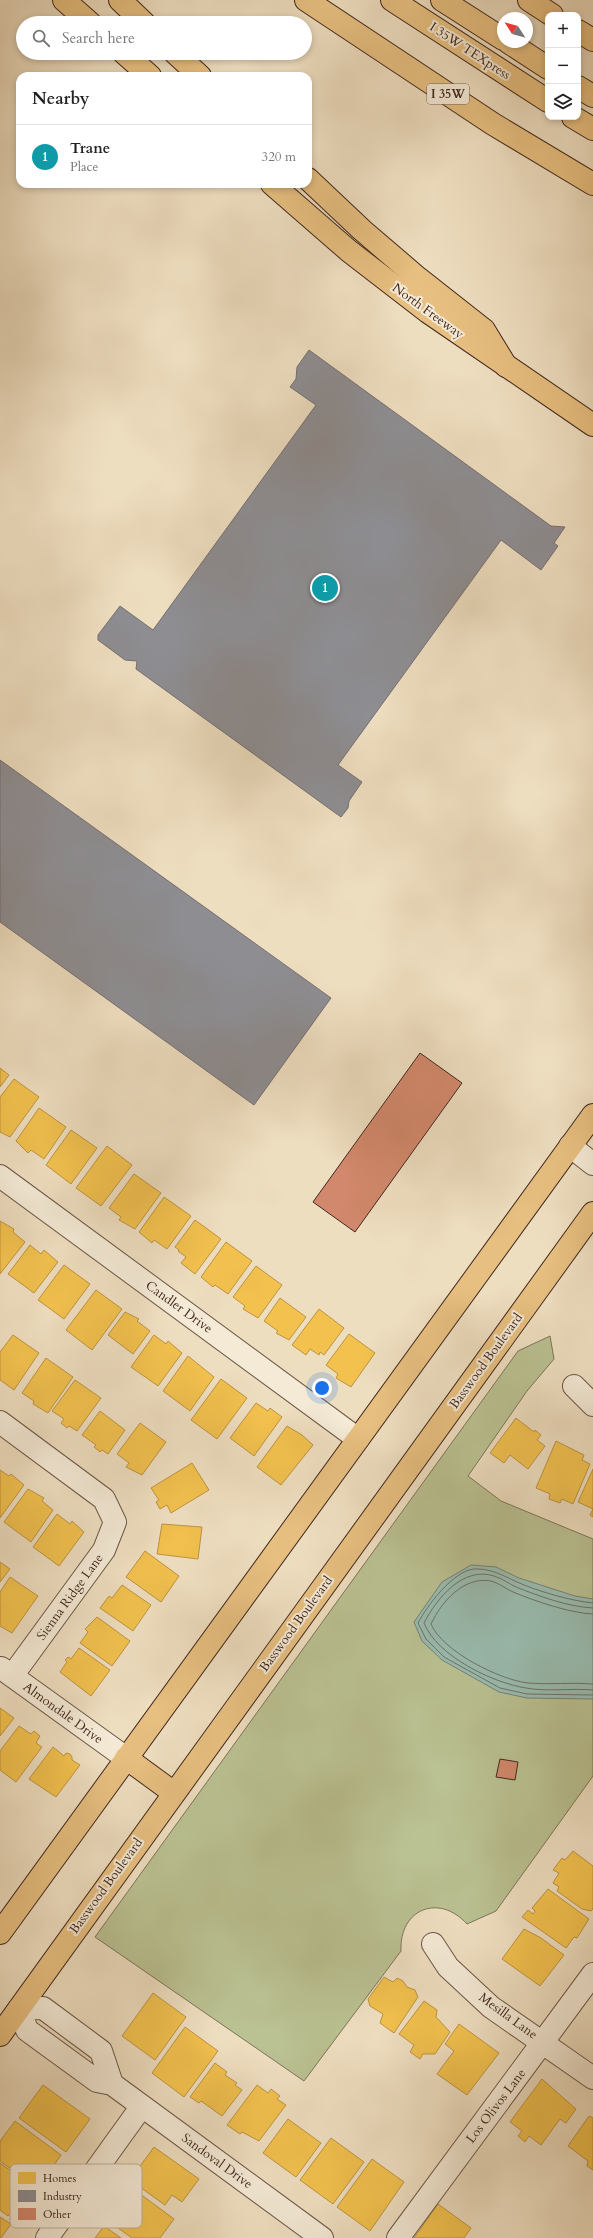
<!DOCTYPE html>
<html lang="en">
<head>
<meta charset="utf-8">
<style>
  body { margin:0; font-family:Cardo,serif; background:#f6f6f6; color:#222 }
  .controls { position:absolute; right:12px; top:12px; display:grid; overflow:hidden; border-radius:8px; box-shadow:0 2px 6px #0003 }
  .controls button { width:36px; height:36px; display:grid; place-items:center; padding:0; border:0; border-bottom:1px solid #e0e0e0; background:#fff; color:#222; font:20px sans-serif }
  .compass { position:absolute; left:497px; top:12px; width:36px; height:36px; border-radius:50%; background:#fff; box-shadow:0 2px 6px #0003; rotate:306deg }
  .you { position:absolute; left:322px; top:1388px; width:14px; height:14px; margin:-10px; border:3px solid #fff; border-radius:50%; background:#1a73e8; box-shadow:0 0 0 6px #1a73e833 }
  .badge { display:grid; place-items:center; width:26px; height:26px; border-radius:50%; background:#1a73e8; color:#fff; font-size:13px; font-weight:700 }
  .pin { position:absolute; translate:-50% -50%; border:2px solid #fff; box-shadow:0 1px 4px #0006 }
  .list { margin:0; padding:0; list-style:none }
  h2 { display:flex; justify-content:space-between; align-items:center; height:52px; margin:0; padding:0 16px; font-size:17px }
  h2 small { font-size:13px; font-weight:400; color:#767676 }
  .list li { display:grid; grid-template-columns:26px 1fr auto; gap:12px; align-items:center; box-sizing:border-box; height:64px; padding:0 16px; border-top:1px solid #e0e0e0 }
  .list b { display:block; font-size:15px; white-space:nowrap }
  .list p { margin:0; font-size:13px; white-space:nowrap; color:#767676 }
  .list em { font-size:13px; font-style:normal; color:#767676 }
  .icon { flex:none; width:22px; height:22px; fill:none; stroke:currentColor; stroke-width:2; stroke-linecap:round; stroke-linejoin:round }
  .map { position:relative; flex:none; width:593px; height:2238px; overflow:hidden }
  .search { position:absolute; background:#fff; box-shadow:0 2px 6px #0003; left:16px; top:16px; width:296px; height:44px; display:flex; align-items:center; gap:10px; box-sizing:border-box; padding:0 14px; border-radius:22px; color:#767676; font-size:15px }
  .panel { position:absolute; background:#fff; box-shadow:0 2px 6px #0003; left:16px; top:72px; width:296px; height:116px; border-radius:12px }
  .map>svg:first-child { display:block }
  .green { fill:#bac192; stroke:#7d7458 }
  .water { fill:#99bcb0; stroke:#758176 }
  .homes { fill:#f2c14e; stroke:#bd9340 }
  .industry { fill:#8d8d92; stroke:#766f70 }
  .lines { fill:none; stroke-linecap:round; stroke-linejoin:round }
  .shore { stroke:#6c7268; stroke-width:1 }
  .building { fill:#d2886c; stroke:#40281f }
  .minor-casing { stroke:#6c5647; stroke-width:24 }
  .major-casing { stroke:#40281f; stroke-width:24 }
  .highway-casing { stroke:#40281f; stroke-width:24 }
  .minor { stroke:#f4ead6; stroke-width:22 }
  .major { stroke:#e7bf80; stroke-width:22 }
  .highway { stroke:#e7bf80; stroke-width:22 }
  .labels { text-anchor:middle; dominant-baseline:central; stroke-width:4; stroke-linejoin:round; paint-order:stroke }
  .shield { fill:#f4ead6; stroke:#766256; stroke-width:1 }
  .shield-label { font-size:12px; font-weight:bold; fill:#40281f }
  .street-label { font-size:13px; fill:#40281f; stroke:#f4ead6 }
  .key { fill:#f4ead6; stroke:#beb09f; stroke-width:1 }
  .key-label { font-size:11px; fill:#40281f }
</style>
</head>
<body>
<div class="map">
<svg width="593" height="2238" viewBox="0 0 593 2238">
  <rect width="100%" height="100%" fill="#eedec0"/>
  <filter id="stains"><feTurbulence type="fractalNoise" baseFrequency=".005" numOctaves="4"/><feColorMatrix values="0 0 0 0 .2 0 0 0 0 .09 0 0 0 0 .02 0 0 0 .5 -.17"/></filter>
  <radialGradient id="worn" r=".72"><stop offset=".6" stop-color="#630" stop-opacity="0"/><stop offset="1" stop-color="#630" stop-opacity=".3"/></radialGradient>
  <path class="green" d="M550,1336l4,23 -27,32 -59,85 33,25 92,38v237l-97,135 -29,13c-28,-31 -68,-15 -66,27l-97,130 -209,-144 423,-586z"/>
  <path class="water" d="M471,1565l25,2 23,11 56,18 18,3v100l-66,-1 -28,-6 -57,-32 -20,-19 -8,-19 28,-40z"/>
  <path class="homes" d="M0,1068l9,7 -9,12z
    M14,1079l25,18 -29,40 -10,-5v-35z
    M39,1108l27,19 -22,32 -13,-9 -3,3 -12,-12z
    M71,1130l26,18 -26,36 -25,-19z
    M107,1146l25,19 -31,41 -25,-18z
    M134,1174l27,19 -26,36 -16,-9 2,-3 -12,-9z
    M164,1197l27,19 -24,33 -13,-9 -2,3 -13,-11z
    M195,1220l26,19 -26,35 -14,-11 5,-6 -8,-6 1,-1 -4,-3z
    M0,1221l14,8 -1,3 12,10 -25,32z
    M226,1242l26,19 -24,33 -13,-9 -2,2 -12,-10z
    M30,1245l11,9 3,-4 14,12 -24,31 -26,-19z
    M64,1265l26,19 -26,35 -26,-19z
    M256,1266l26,19 -24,33 -15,-9 2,-3 -12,-9z
    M96,1290l26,19 -30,41 -26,-20z
    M280,1298l26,19 -17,23 -13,-7 2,-2 -14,-10z
    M319,1309l25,19 -20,27 -4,-3 -1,3 -9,-6 -4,6 -14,-10z
    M125,1312l14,7 -2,2 13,10 -17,23 -25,-19z
    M349,1334l26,19 -24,34 -15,-9 2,-4 -12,-9z
    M13,1335l26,18 -25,37 -14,-10v-28z
    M154,1335l12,9 2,-3 14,12 -24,33 -27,-19z
    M188,1356l26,21 -24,34 -27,-20z
    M46,1358l27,19 -25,36 -15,-9 1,-3 -12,-8z
    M221,1379l26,19 -30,41 -26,-19z
    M75,1380l26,18 -24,33 -8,-5 -2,2 -6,-5 3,-4 -12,-8z
    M256,1403l12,8 2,-3 12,9 -28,39 -24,-18z
    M100,1411l25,19 -17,24 -6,-4 -2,2 -6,-5 2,-2 -14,-10z
    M516,1418l18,14 1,-2 6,5 -4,5 8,6 -17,23 -18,-14 -6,8 -14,-10z
    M140,1423l26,19 -24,33 -16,-8 3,-4 -12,-9z
    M287,1426l15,9 11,10 -32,40 -24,-18z
    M556,1441l28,14 -2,5 8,4 -17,40 -11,-5 -2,4 -11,-4 1,-5 -14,-6z
    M192,1463l17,27 -38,23 -4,-8 -7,4 -4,-7 3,-2 -8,-12z
    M593,1469v48l-3,-2 3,-6 -15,-7z
    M0,1470l9,6 2,-2 13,11 -24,33z
    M28,1489l16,9 -2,3 11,9 -22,32 -27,-20z
    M57,1514l13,10 2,-3 12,11 -25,34 -26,-19z
    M162,1524l40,3 -4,32 -41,-5z
    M145,1551l34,25 -18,26 -35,-25z
    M0,1562l10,7 -10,13z
    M10,1577l28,19 -26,37 -12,-7v-34z
    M122,1585l29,20 -18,26 -33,-23 9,-12 3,2z
    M97,1617l33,24 -18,25 -32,-23 8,-11 -3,-3z
    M79,1648l31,22 -19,26 -31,-24 7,-10 -2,-2 3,-3 3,2z
    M0,1708l14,10 -14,18z
    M19,1726l12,8 3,-3 6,5 -4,7 6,4 -26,35 -16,-12v-19z
    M53,1747l11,9 2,-3 4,1 2,3v3l8,5 -24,32 -27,-18z
    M573,1851l20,15v43l-2,2 -9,-2 -25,-18 2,-4 -6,-4 6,-10 -6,-3 9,-12 3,2z
    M548,1889l41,30 -12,19 -3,-1 -8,11 -44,-31 6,-7 5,4 2,-3 -3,-3z
    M524,1929l17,9 23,17 -24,31 -38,-27z
    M384,1977l9,5 4,-4 6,3 4,6 8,3 3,7 -24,36 -14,-10 3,-9 -13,-8 -2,-7z
    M153,1993l33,24 -31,43 -33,-24z
    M424,2001l13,9 -1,7 14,15 -15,22h-12l-3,5 -10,-7 4,-7 -15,-11z
    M459,2024l40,29 -32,42 -30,-21 17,-23 -9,-7z
    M185,2027l33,24 -34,46 -32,-24z
    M215,2063l12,9 -2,3 12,8 -2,2 7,5 -20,26 -21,-15 -2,2 -9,-6z
    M542,2079l34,30 -10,14 -6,-4 -19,26 -12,-9 -4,6 -7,-6 4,-5 -12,-9z
    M43,2085l47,34 -24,33 -47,-34z
    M257,2085l11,8 3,-4 9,7 -3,3 9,6 -27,36 -17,-9 -2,2 -13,-9z
    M589,2116l4,2v52l-6,-4 1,-5 -20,-15z
    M288,2119l33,24 -25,34 -33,-24z
    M15,2121l46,34 -23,33 -38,-27v-20z
    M331,2138l33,24 -31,42 -33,-24z
    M154,2147l45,32 -17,23 -10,-7 -7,10 -35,-25z
    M372,2159l32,23 -34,49 -33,-24z
    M0,2163l37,27 -10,13 -6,-5 -13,18 -8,-6z
    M128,2185l46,34 -14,19h-28l-28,-20z
    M438,2204l33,24 -7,10h-50z
    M0,2217l11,7 -10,14h-1z
    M104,2226l17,12h-26z"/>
  <path class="industry" d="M309,350l242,176 14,1 -11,16 4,3 -17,24 -40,-30 -163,225 24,17 -13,19 -1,7 -7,9 -205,-148 1,-8 -12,-1 -27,-20v-5l22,-29 33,24 163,-225 -26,-18 6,-8 1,-12z
    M0,760l331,238 -77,107 -254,-183z"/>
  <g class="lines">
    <path class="shore" d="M593,1603c-22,-2 -56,-12 -76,-21 -15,-7 -27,-14 -43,-13 -21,2 -47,37 -56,54l8,16 18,18 56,31 27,6 66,1
      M593,1608c-25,-1 -54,-12 -77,-21 -7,-3 -14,-9 -22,-11 -31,-10 -57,22 -70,47 13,33 69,60 102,65 20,4 46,0 67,2
      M593,1614c-24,-1 -58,-13 -80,-22 -7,-3 -14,-9 -22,-11 -27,-5 -49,20 -60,43 11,27 69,56 97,59 21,2 44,-1 65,1"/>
  </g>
  <path class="building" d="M420,1053l42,30 -107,149 -42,-30z
    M500,1759l18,3 -3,18 -19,-3z"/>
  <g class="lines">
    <g class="minor-casing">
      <path id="minor" d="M570,1146l23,18
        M0,1176l358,263
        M574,1386l19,19
        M0,1422l104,77 11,23 -11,28 -92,126
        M1,1668l125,90
        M433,1944l15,23 43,40 102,71
        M43,2008l58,43 11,33 -15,-3 -70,-51 -8,-21z
        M112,2084l210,154
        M47,2238l95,-132
        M398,2238l195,-264"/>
    </g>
    <g class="major-casing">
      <path id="major" d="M64,0l26,23
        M124,53l26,23
        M272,184l77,67 79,61 165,113
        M126,1758l48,35
        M0,1933l593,-818
        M0,2035l593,-822"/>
    </g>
    <g class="highway-casing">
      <path id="highway" d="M120,0l24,23
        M306,0l187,124 100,60
        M392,0l156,101
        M442,0l61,39
        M529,0l23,15
        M578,31l15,9
        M508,42l40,26
        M175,53l25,23
        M578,87l15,9
        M573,117l20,12
        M308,179l54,51 56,48 66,52 22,36"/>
    </g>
    <use href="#minor" class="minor"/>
    <use href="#major" class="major"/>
    <use href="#highway" class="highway"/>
  </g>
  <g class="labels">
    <rect class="shield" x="427" y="84" width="42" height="20" rx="3"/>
    <g class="shield-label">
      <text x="448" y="94">I 35W</text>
    </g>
    <g class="street-label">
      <text transform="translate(470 51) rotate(33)">I 35W TEXpress</text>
      <text transform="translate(428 311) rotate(36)">North Freeway</text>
      <text transform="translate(179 1307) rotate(36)">Candler Drive</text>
      <text transform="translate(486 1361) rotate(-54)">Basswood Boulevard</text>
      <text transform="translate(70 1597) rotate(-54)">Sienna Ridge Lane</text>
      <text transform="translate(296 1624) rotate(-54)">Basswood Boulevard</text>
      <text transform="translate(63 1713) rotate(36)">Almondale Drive</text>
      <text transform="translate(106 1886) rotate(-54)">Basswood Boulevard</text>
      <text transform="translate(508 2016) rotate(36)">Mesilla Lane</text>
      <text transform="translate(496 2106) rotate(-53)">Los Olivos Lane</text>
      <text transform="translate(217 2161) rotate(36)">Sandoval Drive</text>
    </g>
  </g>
  <rect x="10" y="2164" width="132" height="64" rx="6" class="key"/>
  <rect x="18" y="2172" width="18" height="12" fill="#f2c14e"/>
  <rect x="18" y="2190" width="18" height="12" fill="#8d8d92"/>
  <rect x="18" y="2208" width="18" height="12" fill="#d2886c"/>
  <g class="key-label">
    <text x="43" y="2182">Homes</text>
    <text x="43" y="2200">Industry</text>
    <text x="43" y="2218">Other</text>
  </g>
  <rect width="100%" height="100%" filter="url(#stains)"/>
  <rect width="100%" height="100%" fill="url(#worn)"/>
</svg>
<div class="controls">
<button>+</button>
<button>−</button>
<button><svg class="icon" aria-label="layers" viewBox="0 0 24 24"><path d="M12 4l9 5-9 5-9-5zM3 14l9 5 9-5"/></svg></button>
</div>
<svg class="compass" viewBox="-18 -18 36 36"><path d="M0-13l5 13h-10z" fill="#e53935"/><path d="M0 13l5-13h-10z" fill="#767676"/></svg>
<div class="you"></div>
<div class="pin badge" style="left:325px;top:588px;background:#0f9aa8">1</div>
<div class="search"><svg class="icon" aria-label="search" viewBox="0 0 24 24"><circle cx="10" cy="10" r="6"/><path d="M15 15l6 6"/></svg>Search here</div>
<section class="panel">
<h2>Nearby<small></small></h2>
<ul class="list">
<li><span class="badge" style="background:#0f9aa8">1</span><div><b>Trane</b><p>Place</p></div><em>320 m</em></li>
</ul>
</section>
</div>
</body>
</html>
